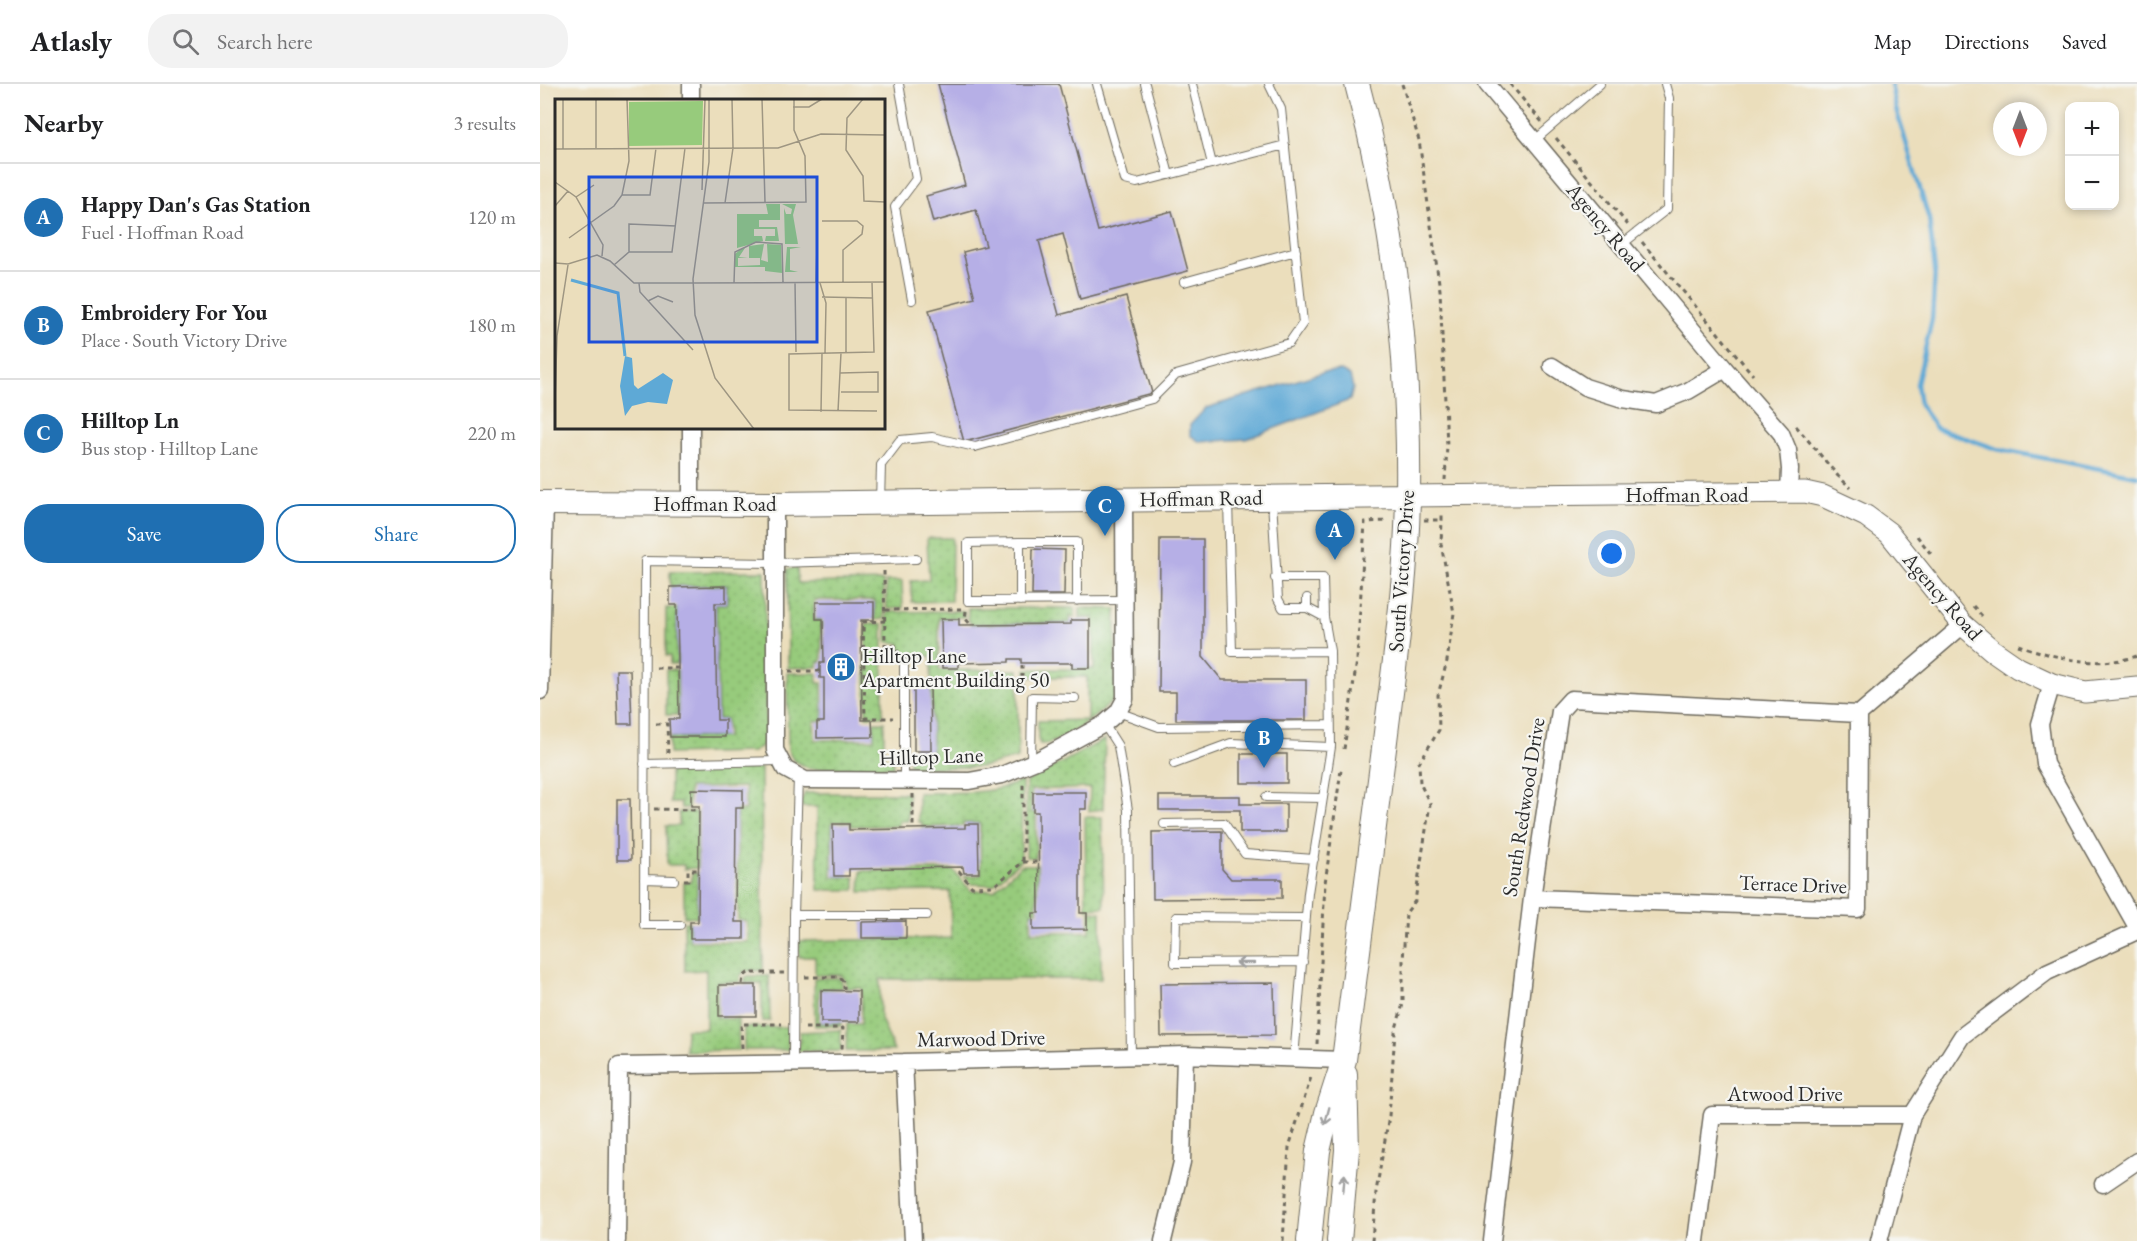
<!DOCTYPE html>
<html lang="en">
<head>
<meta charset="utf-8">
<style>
  body { margin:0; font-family:"EB Garamond",serif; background:#f2f2f2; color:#202124 }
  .controls { position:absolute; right:18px; top:18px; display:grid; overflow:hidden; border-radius:12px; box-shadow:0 3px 9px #0003 }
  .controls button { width:54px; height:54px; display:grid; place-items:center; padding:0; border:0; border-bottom:2px solid #e0e0e0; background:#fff; color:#202124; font:30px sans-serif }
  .compass { position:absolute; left:1453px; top:18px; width:54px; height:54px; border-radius:50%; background:#fff; box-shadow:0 3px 9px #0003; rotate:180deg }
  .you { position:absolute; left:1072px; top:470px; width:21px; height:21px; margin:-15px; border:4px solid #fff; border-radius:50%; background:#1a73e8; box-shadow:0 0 0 9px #1a73e833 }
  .badge { display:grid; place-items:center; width:39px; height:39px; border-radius:50%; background:#1f6fb2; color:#fff; font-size:20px; font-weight:700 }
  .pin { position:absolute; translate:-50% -50px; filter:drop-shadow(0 2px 3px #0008) }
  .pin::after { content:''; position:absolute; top:32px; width:21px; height:18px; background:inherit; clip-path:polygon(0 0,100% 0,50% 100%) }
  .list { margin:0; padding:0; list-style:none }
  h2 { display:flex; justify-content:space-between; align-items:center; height:78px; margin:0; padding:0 24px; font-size:26px }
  h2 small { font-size:20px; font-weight:400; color:#757577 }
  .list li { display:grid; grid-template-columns:39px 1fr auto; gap:18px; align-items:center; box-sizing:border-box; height:108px; padding:0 24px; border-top:2px solid #e0e0e0 }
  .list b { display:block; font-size:22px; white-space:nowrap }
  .list p { margin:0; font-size:20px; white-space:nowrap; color:#757577 }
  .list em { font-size:20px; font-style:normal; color:#757577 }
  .actions { display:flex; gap:12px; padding:18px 24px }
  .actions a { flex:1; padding:14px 0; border:2px solid #1f6fb2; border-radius:24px; text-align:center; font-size:21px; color:#1f6fb2 }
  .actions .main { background:#1f6fb2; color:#fff }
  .icon { flex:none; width:33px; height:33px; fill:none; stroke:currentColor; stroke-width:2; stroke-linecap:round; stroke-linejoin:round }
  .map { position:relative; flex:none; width:1597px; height:1157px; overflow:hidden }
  header { display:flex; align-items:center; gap:36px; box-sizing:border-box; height:84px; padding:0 30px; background:#fff; border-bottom:2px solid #e0e0e0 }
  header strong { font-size:28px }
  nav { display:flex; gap:33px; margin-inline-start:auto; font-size:21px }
  .search { width:420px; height:54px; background:#f2f2f2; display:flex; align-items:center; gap:15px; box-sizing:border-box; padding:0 21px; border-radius:24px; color:#757577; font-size:22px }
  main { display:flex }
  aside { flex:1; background:#fff }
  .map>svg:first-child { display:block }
  .grass { fill:url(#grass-dots); stroke:#617b54; stroke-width:1.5 }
  .water { fill:#5ea9d6; stroke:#446a80; stroke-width:1.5 }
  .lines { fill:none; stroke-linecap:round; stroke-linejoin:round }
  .stream { stroke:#5ea9d6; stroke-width:4.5 }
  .building { fill:#b6afe6 }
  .service-casing { stroke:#6e6a5e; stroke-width:10 }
  .minor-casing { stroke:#6e6a5e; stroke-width:19 }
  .tertiary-casing { stroke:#6e6a5e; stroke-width:23 }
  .secondary-casing { stroke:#6e6a5e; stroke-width:26 }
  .path { stroke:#6e6a5e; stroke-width:3; stroke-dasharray:4.5 4.5; stroke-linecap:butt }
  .service { stroke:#fff; stroke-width:8 }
  .minor { stroke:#fff; stroke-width:16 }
  .tertiary { stroke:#fff; stroke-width:21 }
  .secondary { stroke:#fff; stroke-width:24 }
  .oneway { stroke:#a0a0a0 }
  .labels { text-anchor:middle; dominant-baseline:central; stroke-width:4.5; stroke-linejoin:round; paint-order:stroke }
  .street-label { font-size:21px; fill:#2b2b2b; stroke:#f6f6f2 }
  .poi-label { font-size:21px; fill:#2b2b2b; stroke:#f6f6f2; text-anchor:start }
  .inset-river { fill:none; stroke:#5ea9d6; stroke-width:3 }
  .inset-road { fill:none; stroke:#9e9682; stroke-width:1.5 }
  .view { fill:#1d4ed8; fill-opacity:0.15; stroke:#1d4ed8; stroke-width:3 }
  .inset-edge { fill:none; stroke:#2b2b2b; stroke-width:3 }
</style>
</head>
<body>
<header>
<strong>Atlasly</strong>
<div class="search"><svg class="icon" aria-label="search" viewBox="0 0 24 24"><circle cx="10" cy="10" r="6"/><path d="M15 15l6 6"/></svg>Search here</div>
<nav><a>Map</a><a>Directions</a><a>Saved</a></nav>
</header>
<main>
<aside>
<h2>Nearby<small>3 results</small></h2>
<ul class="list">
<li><span class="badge">A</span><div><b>Happy Dan's Gas Station</b><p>Fuel · Hoffman Road</p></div><em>120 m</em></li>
<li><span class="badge">B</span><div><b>Embroidery For You</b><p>Place · South Victory Drive</p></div><em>180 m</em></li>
<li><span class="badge">C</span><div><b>Hilltop Ln</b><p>Bus stop · Hilltop Lane</p></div><em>220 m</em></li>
</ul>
<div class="actions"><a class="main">Save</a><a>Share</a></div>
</aside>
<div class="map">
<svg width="1597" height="1157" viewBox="0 0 1597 1157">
  <defs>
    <pattern id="grass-dots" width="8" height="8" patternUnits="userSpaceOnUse" patternTransform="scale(1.5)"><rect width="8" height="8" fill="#97cb7c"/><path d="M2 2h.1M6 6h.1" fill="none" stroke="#82ae6b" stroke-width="1.8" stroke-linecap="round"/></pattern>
  </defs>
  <rect width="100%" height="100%" fill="#f6f6f2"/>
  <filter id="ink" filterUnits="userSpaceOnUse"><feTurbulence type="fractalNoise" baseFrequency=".0167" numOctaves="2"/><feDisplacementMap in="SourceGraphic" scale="12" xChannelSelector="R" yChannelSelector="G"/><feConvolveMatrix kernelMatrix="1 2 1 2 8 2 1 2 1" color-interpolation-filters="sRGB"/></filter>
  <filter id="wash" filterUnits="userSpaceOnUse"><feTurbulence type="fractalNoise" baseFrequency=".008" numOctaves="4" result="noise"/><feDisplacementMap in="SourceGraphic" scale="24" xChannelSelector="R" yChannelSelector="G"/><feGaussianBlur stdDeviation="1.35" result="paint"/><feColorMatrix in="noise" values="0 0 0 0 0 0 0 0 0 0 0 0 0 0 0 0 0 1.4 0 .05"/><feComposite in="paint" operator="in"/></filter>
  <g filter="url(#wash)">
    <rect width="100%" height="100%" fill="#ebdebc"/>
    <path class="grass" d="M387,454h25l-1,63 -39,1 -1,-21 18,-1z
      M257,484l1,15 85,-2 1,38 -9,1v-20h-61v20h7l1,41 -4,1v5l-30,1 -1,-99z
      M225,487l1,167 -5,8 -8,6 -84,2v-16l58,-1 -1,-18h-8l-2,-115h11v-19l-57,1v-14z
      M346,497h16l1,27 -16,1z
      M126,524h11v56h-7v-8h-4z
      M428,524h107v9h-5v6l-99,1 -3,-5z
      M540,524l36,1 -1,89c-13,14 -55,48 -75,46l-2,-5v-18l49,-1v-43h-61v-8h68v-51h-14z
      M424,527v6l-25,1v52h79v88l-36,9 -70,1 -3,-4v-5l11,-6 12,-1 -1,-96 -30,-1 -1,-12 -13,-1v-30z
      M326,540h17v92h-17z
      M126,586h11l1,45h-12z
      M247,589h30v10h5l1,37 -9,1 1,19 59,-1v-17h10v37h9v8l-83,2 -17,-9 -5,-10z
      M565,655l-2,70 -14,2 1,-23 -59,2v22l5,1v45l-10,-1v-75z
      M221,684l2,202 -18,1 -5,5v6h-23v36l21,1 1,31 -54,1 1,-22h20v-59l-21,1 -1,-49h5l1,19 58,1 -1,-21 -9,-1 -1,-110h8v-23l-56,1 -1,20h-7l-1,-5h-10v-33z
      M482,697l-1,79 -28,25 -22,-1 -7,-8 17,-1 -1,-52h-17v3l-41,1v-5h-4v-29c35,-1 71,3 104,-12z
      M265,709h103v28h-9v5h-48v-4h-19v55h23v13h-37l-1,-83h-15l-1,-6z
      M139,728h18v56l-13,1v-4h-17l-1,-39h13z
      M545,733h17l2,90 -18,1z
      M481,781h16v46l-6,1v20h59v-21l11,1v67h-221v37l14,35h-48l1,-27h14l1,-36h-16v-7l-5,-6h-26v-18h-16v-16l152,-3 -1,-47 -90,1 1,-21 92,-1 18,21 23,-1z
      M152,789h5v44h-13v-34l8,-1z
      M208,892h21l1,45h-8v-38h-17v-5z
      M274,894h25l3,4v6l-23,1v34h22v3h-26z
      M204,943h44v23h-44z
      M301,946v21h-43l2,-19z"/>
    <path class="water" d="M801,287l9,5 3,12 -3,12 -104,39 -46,3 -10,-7v-10l16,-17 118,-36z"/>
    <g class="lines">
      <path class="stream" d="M1351,0l5,25 33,110 6,52 -3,48 -15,65 3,21 16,23 61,21 140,27"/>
    </g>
    <g id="blocks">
      <path class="building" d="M398,0h121l39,147 74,-20 16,60 -108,28 -17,-65 -24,7 20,74 67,-18 26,96 -188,49 -35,-132 46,-12 -12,-46 23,-6 -10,-36 -43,12 -7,-26 39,-11z
        M620,455h43v118l19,23h84v40h-130v-28h-17z
        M493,465l32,1 -1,45h-32z
        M186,502v17h-11l2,117h8v17h-55l-1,-18h10l-2,-114h-7v-18z
        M276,518h58v18h-13l1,100h10l1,17 -56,1v-16h7v-44h-4v-15h4l-1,-44h-7z
        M401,535h18v6l112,-1v-4h19v48h-18v-5h-51v-4h-12v3l-51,1v5h-16z
        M76,586h14l2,54h-14z
        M374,599h16l1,68h-17z
        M701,670h46v29h-46z
        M151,705l52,1v18h-7l-1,114h9v17h-54v-17h8l1,-116h-8z
        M493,708h53v17h-6v104h7v16l-54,1v-17h6l-1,-101h-5z
        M619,712h81v8h46v28h-46v-22h-81z
        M77,715h13l1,61h-14z
        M293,740h16v6l116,-2v-4h13l1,49h-15l-1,-6 -114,2v7h-15z
        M682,747v38l9,10h51v19l-129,1 -1,-67z
        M366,837v17h-44v-16z
        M734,899l1,52 -114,1 -1,-52z
        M179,901h37v31h-37z
        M281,906l38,1v31h-38z"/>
    </g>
  </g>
  <g filter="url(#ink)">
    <use href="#blocks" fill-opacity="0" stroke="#6e6a5e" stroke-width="1.5"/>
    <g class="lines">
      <g class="service-casing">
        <path id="service" d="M359,0l17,95 -21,28 17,93
          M557,0l28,96 12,3 148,-38
          M605,0l24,91
          M652,0l20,80
          M994,57l66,-57
          M1081,161l46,-36 2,-111 -4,-14
          M644,198l112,-31
          M688,416l4,152 98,-1 1,96 -23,146 -14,165
          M732,417l6,98 5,9h24l17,9 6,34
          M340,418l1,-37 19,-25 32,-3 43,10 177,-48 24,-24 113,-32 14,-20 -22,-214 -12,-25
          M480,458h57v59
          M735,494h48l1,39
          M767,514v10
          M480,517v-59l-52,1v58l157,-1
          M578,628l41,15 171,-2
          M564,640l14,22 10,64 3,247
          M491,679l1,-66 43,1
          M104,680l136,-3
          M634,680l57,-21 100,4
          M258,693l-4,138h133
          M364,696v-117
          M726,713l57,1
          M624,740l60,-1 21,31 69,5
          M104,795l30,1
          M140,841h-36l1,-364 131,2 140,-4
          M763,878l-128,1 1,-46 130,1
          M253,980l1,-149"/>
      </g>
      <g class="minor-casing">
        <path id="minor" d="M151,0v16
          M947,0l238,285 56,64 7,17 2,19 -1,24
          M1012,282l33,21 38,12 33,5 32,-13 37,-22
          M151,420v-76
          M235,420v246l10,19 20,11 164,1 33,-6 36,-15 66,-36 14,-12 7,-13 -1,-200
          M1512,600l-12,40 5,40 92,163
          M0,607l5,-188
          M992,814l326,11 1,-195
          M364,978l9,179
          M1563,1100l34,-23
          M77,1157l2,-175 285,-4 281,-7 159,5
          M623,1157l19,-79 3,-107
          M952,1157l40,-343 28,-187 11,-12 288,15 104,-89
          M1156,1157l16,-126h200
          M1339,1157l33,-126 50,-79 85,-64 90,-41"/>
      </g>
      <g class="tertiary-casing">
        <path id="tertiary" d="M868,412l397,-4 18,4 43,20 23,17 74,92 29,25 26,18 34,16 33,8 52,-5"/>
      </g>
      <g class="secondary-casing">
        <path id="secondary" d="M0,419l235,1 633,-8
          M769,1157l9,-90 9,-38 17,-53c13,-107 27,-213 41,-319 10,-82 22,-164 23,-246 2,-140 -14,-276 -51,-411
          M799,1157l8,-91 -2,-76"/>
      </g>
      <path class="path" d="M862,0l17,56 21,150 7,156 -2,34
        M970,0l32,38
        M1016,54l72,87
        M1102,158l111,133
        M1256,342l42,50 13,12
        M884,436h18v-7
        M1377,452l14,18
        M344,487l1,74 12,1 1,8
        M1433,522l10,11
        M345,526l76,-1
        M426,527l-1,7 6,7
        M345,537l-22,1 2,96h28
        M1478,561c39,13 79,24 119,11
        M482,581v27
        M116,584h22
        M249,587h31
        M116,640h11l1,29
        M804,665l13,-89 8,-138 23,-1
        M373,710v35
        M114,725l43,1
        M483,778h15
        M419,787l13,16 22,-1 29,-24v-79
        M144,796h4v-10h11
        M265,893h35l4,6v6
        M202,900l1,-7 5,-4h36
        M265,944h38l-1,21
        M777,960l8,-161 16,-113
        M202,964l-1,-24h41
        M743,1157l6,-94 23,-73
        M832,1157l4,-49 13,-76 6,-84 8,-28v-43l3,-48 9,-12 15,-97 -10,-21 -1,-20 20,-33 -1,-35 9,-34 7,-48 -13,-69 1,-24"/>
      <use href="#service" class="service"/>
      <use href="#minor" class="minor"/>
      <use href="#tertiary" class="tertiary"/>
      <use href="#secondary" class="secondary"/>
    </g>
    <defs><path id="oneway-shaft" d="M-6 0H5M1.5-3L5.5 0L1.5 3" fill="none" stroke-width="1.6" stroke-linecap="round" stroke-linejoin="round" transform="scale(1.5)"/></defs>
    <g class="oneway">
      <use href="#oneway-shaft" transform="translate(705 879) rotate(180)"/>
      <use href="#oneway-shaft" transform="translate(787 1032) rotate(105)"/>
      <use href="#oneway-shaft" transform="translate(804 1099) rotate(-85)"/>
    </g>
  </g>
  <defs>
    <g id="building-disc" transform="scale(1.5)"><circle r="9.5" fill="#1f6fb2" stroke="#f6f6f2"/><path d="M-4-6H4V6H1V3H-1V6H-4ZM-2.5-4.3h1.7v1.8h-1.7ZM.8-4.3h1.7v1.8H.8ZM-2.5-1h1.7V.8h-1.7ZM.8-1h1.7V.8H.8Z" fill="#fff"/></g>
  </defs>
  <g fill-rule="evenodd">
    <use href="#building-disc" x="301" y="583"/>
  </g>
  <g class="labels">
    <g class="street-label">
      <text transform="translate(1066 143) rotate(50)">Agency Road</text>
      <text x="1147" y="410">Hoffman Road</text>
      <text transform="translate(661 414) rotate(-1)">Hoffman Road</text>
      <text x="175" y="419">Hoffman Road</text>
      <text transform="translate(861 487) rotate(-86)">South Victory Drive</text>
      <text transform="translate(1403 512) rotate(49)">Agency Road</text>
      <text transform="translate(391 672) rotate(-2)">Hilltop Lane</text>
      <text transform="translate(983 723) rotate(-81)">South Redwood Drive</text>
      <text transform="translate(1253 800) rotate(2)">Terrace Drive</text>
      <text transform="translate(441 954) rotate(-1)">Marwood Drive</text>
      <text x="1245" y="1009">Atwood Drive</text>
    </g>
    <g class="poi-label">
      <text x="322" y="571">Hilltop Lane<tspan x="322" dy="24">Apartment Building 50</tspan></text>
    </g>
  </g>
  <g transform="translate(15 15)">
    <rect width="330" height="330" fill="#ebdebc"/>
    <path d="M211,105h14v16h-21v7h18l2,14h-14l1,-5h9v-7h-21v7h8l1,5 -26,7v-34h31zM227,105h14l-3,11 5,29h-13l-1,-36 2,6h5l1,-5zM209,145l-3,16 7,2 -1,-18 14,1 1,28 -17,-2v-4h-30v-13l6,-5 4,-1 -6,9 9,1h-10v8l22,-1v-7h-11v-12zM232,148h14l-11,2v21l8,2h-13z" fill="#97cb7c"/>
    <path d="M148,2l-1,44 -73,1v-44z" fill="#97cb7c"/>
    <path d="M70,257l7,2 2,27 4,4 25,-16 10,7 -6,24 -19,-2 -16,4 -7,10 -5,-30z" fill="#5ea9d6"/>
    <path class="inset-river" d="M16,181l47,13 7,63"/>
    <path class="inset-road" d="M8,0v50M154,0v63l-16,117 2,36 20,63 39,51M207,0l3,103M308,0l-16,19 -1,32 17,26 1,25 21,1M238,8h16l13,-8M41,49v-49M0,50l223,-1 43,-14 64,1M0,83l21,15 27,48 -1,11M147,91l3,-91M67,96h28l6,-47M21,98l18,-12M148,104l103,-1 -1,-46 -11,-26v-31M170,104l8,-55 -1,-49M0,107l13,-15M267,122h35l6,5 -1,8 -19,16v32M14,139l45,-32 8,-11 7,-34 -2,-62M74,153v-28l47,2M0,164l13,1 29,-9 13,6 24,22h59M59,166l15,-13h43l13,-104M240,183l1,70M261,183l1,-36M317,183l2,70 -85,2v56l88,1M84,184l1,9 53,58M138,184l192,-1M179,184l1,-31 21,-10 26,2 1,38M265,184l6,20 -1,50M267,198l51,1M291,199v54M93,202l10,-5 15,6M285,274l38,-1v20h-37M0,302l2,-65 11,-71M283,312l3,-58M266,313l1,-59"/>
    <path class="view" d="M34,78h228v165h-228z"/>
    <rect width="330" height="330" class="inset-edge"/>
  </g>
</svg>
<div class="controls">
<button>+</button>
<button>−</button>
</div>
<svg class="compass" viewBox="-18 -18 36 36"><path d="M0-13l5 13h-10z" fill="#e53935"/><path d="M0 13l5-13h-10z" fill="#757577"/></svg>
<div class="you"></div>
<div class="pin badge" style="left:795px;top:476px">A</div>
<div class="pin badge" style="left:724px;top:684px">B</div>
<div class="pin badge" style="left:565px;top:452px">C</div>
</div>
</main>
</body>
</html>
